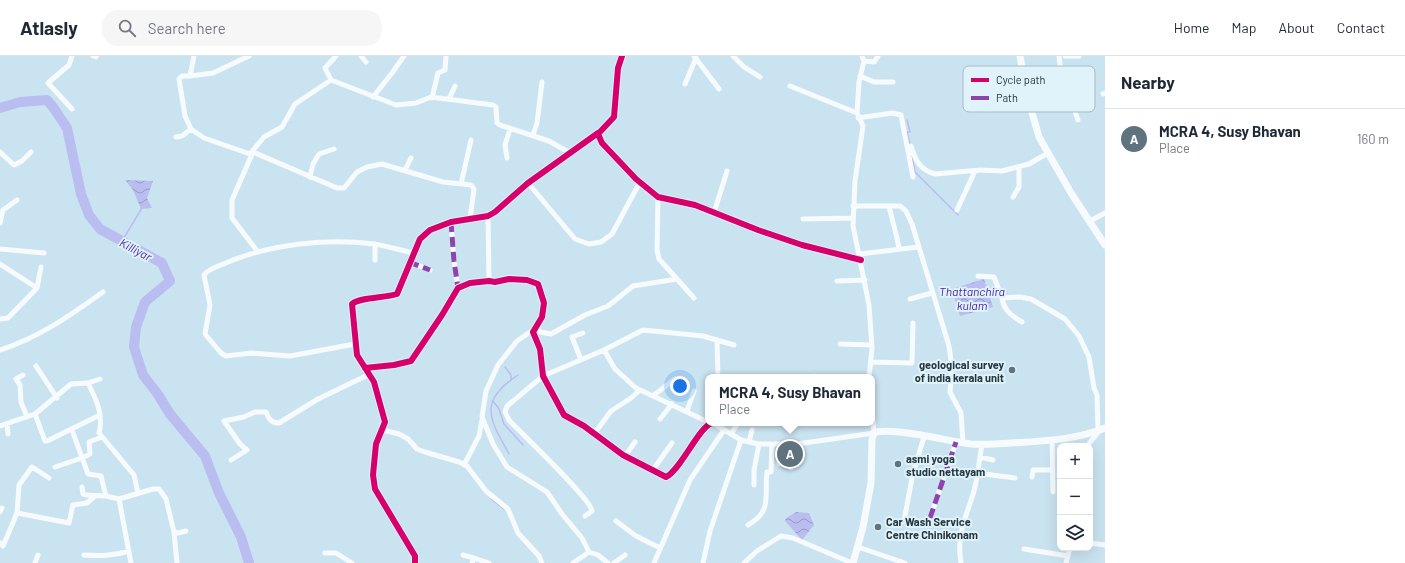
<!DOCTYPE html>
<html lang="en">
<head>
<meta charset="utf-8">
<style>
  body { margin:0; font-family:Barlow,sans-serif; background:#f6f6f7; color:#1f2937 }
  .controls { position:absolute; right:12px; bottom:12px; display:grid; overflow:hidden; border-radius:8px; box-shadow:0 4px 16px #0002 }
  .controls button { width:36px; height:36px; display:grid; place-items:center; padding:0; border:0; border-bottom:1px solid #e0e1e3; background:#fff; color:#1f2937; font:20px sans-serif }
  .you { position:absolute; left:680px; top:330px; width:14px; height:14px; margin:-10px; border:3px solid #fff; border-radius:50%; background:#1a73e8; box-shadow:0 0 0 6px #1a73e833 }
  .badge { display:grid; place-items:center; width:26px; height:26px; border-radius:50%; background:#5f737e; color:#fff; font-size:13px; font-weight:700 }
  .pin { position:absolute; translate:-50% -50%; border:2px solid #fff; box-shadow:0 1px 4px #0006 }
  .popup { position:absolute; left:705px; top:318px; width:170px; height:52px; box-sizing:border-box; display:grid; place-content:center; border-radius:8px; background:#fff; filter:drop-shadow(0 1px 3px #0005); font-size:13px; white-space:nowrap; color:#747a83 }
  .popup b { font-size:15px; color:#1f2937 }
  .popup::after { content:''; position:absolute; left:50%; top:100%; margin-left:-8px; border:8px solid transparent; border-top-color:#fff }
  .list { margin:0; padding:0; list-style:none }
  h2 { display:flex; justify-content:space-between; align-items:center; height:52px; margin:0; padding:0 16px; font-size:17px }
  h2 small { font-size:13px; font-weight:400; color:#747a83 }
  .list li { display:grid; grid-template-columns:26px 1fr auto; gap:12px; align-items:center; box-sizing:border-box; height:60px; padding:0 16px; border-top:1px solid #e0e1e3 }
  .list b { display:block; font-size:15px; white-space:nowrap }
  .list p { margin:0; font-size:13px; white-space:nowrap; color:#747a83 }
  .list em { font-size:13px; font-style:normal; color:#747a83 }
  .icon { flex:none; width:22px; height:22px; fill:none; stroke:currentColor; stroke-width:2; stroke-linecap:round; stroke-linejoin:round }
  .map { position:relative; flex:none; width:1105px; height:507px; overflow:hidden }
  header { display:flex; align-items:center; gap:24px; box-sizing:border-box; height:56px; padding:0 20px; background:#fff; border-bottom:1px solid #e0e1e3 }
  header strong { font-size:19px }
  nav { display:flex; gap:22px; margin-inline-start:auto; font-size:14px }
  .search { width:280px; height:36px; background:#f6f6f7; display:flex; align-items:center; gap:10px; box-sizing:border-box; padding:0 14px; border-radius:16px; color:#747a83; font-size:15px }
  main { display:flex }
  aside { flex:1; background:#fff }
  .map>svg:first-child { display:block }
  .water { fill:url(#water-waves) }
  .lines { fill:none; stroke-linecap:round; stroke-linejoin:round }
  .stream { stroke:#babdf0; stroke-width:1.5 }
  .river { stroke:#babdf0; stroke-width:10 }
  .street { stroke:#f7fbfd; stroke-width:5 }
  .secondary { stroke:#f7fbfd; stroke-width:7 }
  .quiet { stroke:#8e44ad; stroke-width:5; stroke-dasharray:10 5; stroke-linecap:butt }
  .cycleway-casing { stroke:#e0f2fa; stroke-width:8 }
  .cycleway { stroke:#d6006c; stroke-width:6 }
  .poi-dot { fill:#5f737e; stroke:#e0f2fa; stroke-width:1.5 }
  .labels { text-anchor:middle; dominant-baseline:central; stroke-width:4; stroke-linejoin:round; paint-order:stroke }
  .poi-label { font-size:11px; font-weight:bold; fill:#253740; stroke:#e0f2fa; text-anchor:start }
  .water-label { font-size:12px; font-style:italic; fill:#4a24a4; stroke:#e0f2fa }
  .key { fill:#e0f2fa; stroke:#a8bac2; stroke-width:1 }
  .key-label { font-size:11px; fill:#253740 }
</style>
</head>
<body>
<header>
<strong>Atlasly</strong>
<div class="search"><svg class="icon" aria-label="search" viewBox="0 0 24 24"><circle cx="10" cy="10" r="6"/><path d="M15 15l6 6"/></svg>Search here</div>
<nav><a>Home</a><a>Map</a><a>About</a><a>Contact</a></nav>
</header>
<main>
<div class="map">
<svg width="1105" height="507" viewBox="0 0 1105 507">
  <defs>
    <pattern id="water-waves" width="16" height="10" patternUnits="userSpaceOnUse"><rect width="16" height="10" fill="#babdf0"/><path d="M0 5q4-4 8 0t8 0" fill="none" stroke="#979ac4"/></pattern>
  </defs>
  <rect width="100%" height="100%" fill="#cae3f0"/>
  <path class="water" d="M125,124l28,1 -6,17 5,10 -11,1 -8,-19z
    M984,223l9,28 -33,9 -8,-27z
    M796,456l13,1 5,12 -12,15 -17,-19 1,-3z"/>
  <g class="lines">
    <path class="stream" d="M907,64l3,12h-3l3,12
      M912,100l3,16 43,43
      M122,185l20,-33
      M505,311l6,8v5
      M493,345l6,8 5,15 19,21
      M509,398c-20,-36 -31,-52 9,-79
      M491,443l13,10"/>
    <path class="river" d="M0,52l20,-6 27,-2 6,7 14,21 14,66 8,21 11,14 62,34 8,18 -25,21 -9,25 -2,20 9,28 14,18 13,21 35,42 14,37 22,44 8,26"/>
    <path class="street" d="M93,0l3,1
      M194,0l-4,20h-8l-3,3 6,37 6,13 13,9 46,16 14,-17 18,-10 13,-23 36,-24 -6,-12 11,-12
      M361,0l5,6
      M622,0l-4,12 -4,49 -16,17 4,9 34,36 22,18 37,8 63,25 44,15 59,15
      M694,0l25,33
      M733,0l11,11 16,10
      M862,0l2,5 -5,21 -2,31 6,13 -8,55 -2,45 16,79 3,43 -3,29
      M1059,0l2,18 17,46
      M1065,0h14
      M864,5l10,1 4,-6
      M190,20l23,-3 36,-17
      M860,20l14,6h19
      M331,24l65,25 20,-2 15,-6 62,8 3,2 1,16 3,2 49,16 21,12
      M685,28l11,-26
      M790,30l67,27
      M1103,38l2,-1
      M373,41l19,-24 12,-17
      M432,42l6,-25 7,-3 1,-14
      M449,43l6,-13
      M72,53l-24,-26 21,-18 3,-9
      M858,62l34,-5 9,2 12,62
      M533,79l4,-12 5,-41
      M176,81l6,-1 9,-7
      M911,90c4,14 9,24 24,28l45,-4 22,1 27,-7 19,-11
      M0,96l14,13 8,-4 9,-9
      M507,102l-2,-13 5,-16
      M405,114l6,-12
      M310,121l3,-13 6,-10 15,-5
      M528,127l47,56 14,5 12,-2 11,-8 28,-52
      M461,128l10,-44
      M658,141l-1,53 2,9 35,39
      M1013,141l6,-10v-20
      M853,150h47l6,5 6,13 37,122 3,22 -2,24 11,21 2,30
      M889,150c3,15 8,28 10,43
      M957,154l18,-39
      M714,157l13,-42
      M488,160l1,65
      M803,163l50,-1
      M1090,165l15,-8
      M451,166l3,39 4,27
      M0,167l3,-13 14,-10
      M0,193l44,4
      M258,196l-26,-34v-18l21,-48 84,36h7l13,-16 10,-5 15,-3 61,18 28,3 3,4 -4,30
      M860,198l58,-7
      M375,204v-16
      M409,206l21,8
      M0,208l37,24
      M978,220l16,1 8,21 18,-1 11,2 34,20 14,17 10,21 5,31 3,7 1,36
      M837,225l28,-1
      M1002,242c2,13 10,18 20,24
      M910,243l22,-6
      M0,263l8,-1 29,-30 4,-21
      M535,271l5,5 11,2 34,-19 23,-9 25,-20 44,-7
      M533,274l-16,11 -19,24 -12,26 -4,26 11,27 14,23 40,25 15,22 20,24 7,14
      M717,284l1,37
      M355,288l-65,12 -39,-3 -25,3 -5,-3 -16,-19 5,-29 -6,-30c5,-7 16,-9 24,-13 44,-18 99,-24 146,-18 13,2 26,6 39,9
      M840,288l32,1
      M0,294c38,-12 71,-35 103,-58
      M604,294l11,19 21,19 72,34
      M581,304l-9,-23 11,-4
      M871,306l41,1 1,-40
      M36,310l21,32
      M365,312l29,-3 17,-4 31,-46 16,-27 12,-5 19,-2 6,1 14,-3 18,1 11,4 6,19 -2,14 -9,15 7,17 3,27 21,39 20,11 39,29 43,22c15,-7 34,-53 47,-54
      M23,319l-7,4 4,6 1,17 6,15
      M814,320l3,1
      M88,327c8,16 16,32 11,50l35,42 4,18
      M654,339l21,-16
      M687,355l7,-20
      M35,358l10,27h2l53,-26
      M660,363l12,-15
      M713,367l28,17 17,4h39l77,-11 -2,-22
      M7,368l1,10
      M0,370l35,-12 36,-30 17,-1 12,-4
      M72,374l16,44 13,2 5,20 13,3 12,64
      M383,374l16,4 9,5 9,10 8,3 34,10 8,4 19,25 22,18 10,24 21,23 3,7
      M594,378l17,-23 20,-13 9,-8
      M731,378l7,-11
      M1052,384l1,52
      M749,386l3,-12
      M1087,390l13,-16
      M625,400l10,-14
      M980,401l13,3
      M231,404l16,-10 -7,-6 -16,-23 20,-4 11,-5h11c3,7 5,11 13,11l39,-24 52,-25
      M779,408l1,-20
      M464,409l15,-29 3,-16
      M55,411l27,-9 8,-4 -1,-12 13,-5
      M791,412v-6l7,-1 1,-17
      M652,415l20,-28
      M977,417l38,5
      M1032,421l1,-7h19
      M754,429v-15l5,-26
      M82,431l1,7 3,1 20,1
      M119,443l34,-10h6l7,10 8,33 4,1 8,-2
      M0,456l2,-4
      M17,457l52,10 4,-18 14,-2 8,-7
      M585,460l7,-5c0,-11 -71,-78 -83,-91l-4,-8 2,-6 36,-30 61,-26 39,-20 60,6 31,9
      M930,462l26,-76
      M616,465l20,15 24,12
      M904,465l9,-48 11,-36
      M748,469c25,-14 16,-29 19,-53h4l1,-28
      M174,476l3,31
      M0,487l3,3 14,-33 2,-28 13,-18 17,11
      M1090,487l15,2
      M858,491l47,16
      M1024,493l44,7
      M325,497h11l16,10
      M84,499c16,1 29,1 45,-4
      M463,499l11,3 -2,5
      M474,502l15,5
      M35,507l3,-8
      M415,507v-7l-40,-67 -2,-14 3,-31 9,-22 -11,-40 -17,-27 -5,-51c8,-7 33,-6 45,-10l23,-55 10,-9 21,-8 37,-6 7,-4 33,-29 70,-50
      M573,507l16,-11 9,3 10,8
      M614,507l11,-8
      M654,507l36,-83 34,-50
      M703,507l7,-32 31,-91
      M744,507l13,-12 24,-15 12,2 59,25
      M961,507c-5,-29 5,-45 13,-72 4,-15 5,-31 8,-46
      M1066,507l4,-15"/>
    <path class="secondary" d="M1020,0l7,39 12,42 32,56 34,52
      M853,507l10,-36 8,-44 1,-44 2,-6c14,-7 78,9 97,11 14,1 27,0 40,-1 31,-2 65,-3 94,-15"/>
    <path class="quiet" d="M451,166l3,39 4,27
      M409,206l21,8
      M930,462l26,-76"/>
    <g class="cycleway-casing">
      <path id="cycleway" d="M622,0l-4,12 -4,49 -16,17 4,9 34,36 22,18 37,8 63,25 44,15 59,15
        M365,312l29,-3 17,-4 31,-46 16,-27 12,-5 19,-2 6,1 14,-3 18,1 11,4 6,19 -2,14 -9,15 7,17 3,27 21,39 20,11 39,29 43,22c15,-7 34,-53 47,-54
        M415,507v-7l-40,-67 -2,-14 3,-31 9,-22 -11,-40 -17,-27 -5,-51c8,-7 33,-6 45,-10l23,-55 10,-9 21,-8 37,-6 7,-4 33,-29 70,-50"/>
    </g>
    <use href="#cycleway" class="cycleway"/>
  </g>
  <g class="poi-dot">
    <circle cx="1012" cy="314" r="4"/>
    <circle cx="898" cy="408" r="4"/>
    <circle cx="878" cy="471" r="4"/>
  </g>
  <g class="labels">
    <g class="poi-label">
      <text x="1004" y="308" text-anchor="end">geological survey<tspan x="1004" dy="13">of india kerala unit</tspan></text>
      <text x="906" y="402">asmi yoga<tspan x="906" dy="13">studio nettayam</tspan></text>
      <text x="886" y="465">Car Wash Service<tspan x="886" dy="13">Centre Chinikonam</tspan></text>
    </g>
    <g class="water-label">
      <text transform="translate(136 193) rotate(28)">Killiyar</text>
      <text x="972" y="235">Thattanchira<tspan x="972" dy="14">kulam</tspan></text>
    </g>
  </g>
  <rect x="963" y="10" width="132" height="46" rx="6" class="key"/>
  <rect x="971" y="22" width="18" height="4" fill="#d6006c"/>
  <rect x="971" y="40" width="18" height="4" fill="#8e44ad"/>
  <g class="key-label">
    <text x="996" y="28">Cycle path</text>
    <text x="996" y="46">Path</text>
  </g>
</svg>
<div class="controls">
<button>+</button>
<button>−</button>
<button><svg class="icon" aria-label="layers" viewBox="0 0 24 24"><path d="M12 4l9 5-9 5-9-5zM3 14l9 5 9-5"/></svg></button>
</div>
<div class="you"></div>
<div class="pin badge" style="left:790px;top:398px">A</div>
<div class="popup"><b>MCRA 4, Susy Bhavan</b>Place</div>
</div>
<aside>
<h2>Nearby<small></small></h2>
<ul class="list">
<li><span class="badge">A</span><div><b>MCRA 4, Susy Bhavan</b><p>Place</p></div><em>160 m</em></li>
</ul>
</aside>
</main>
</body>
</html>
